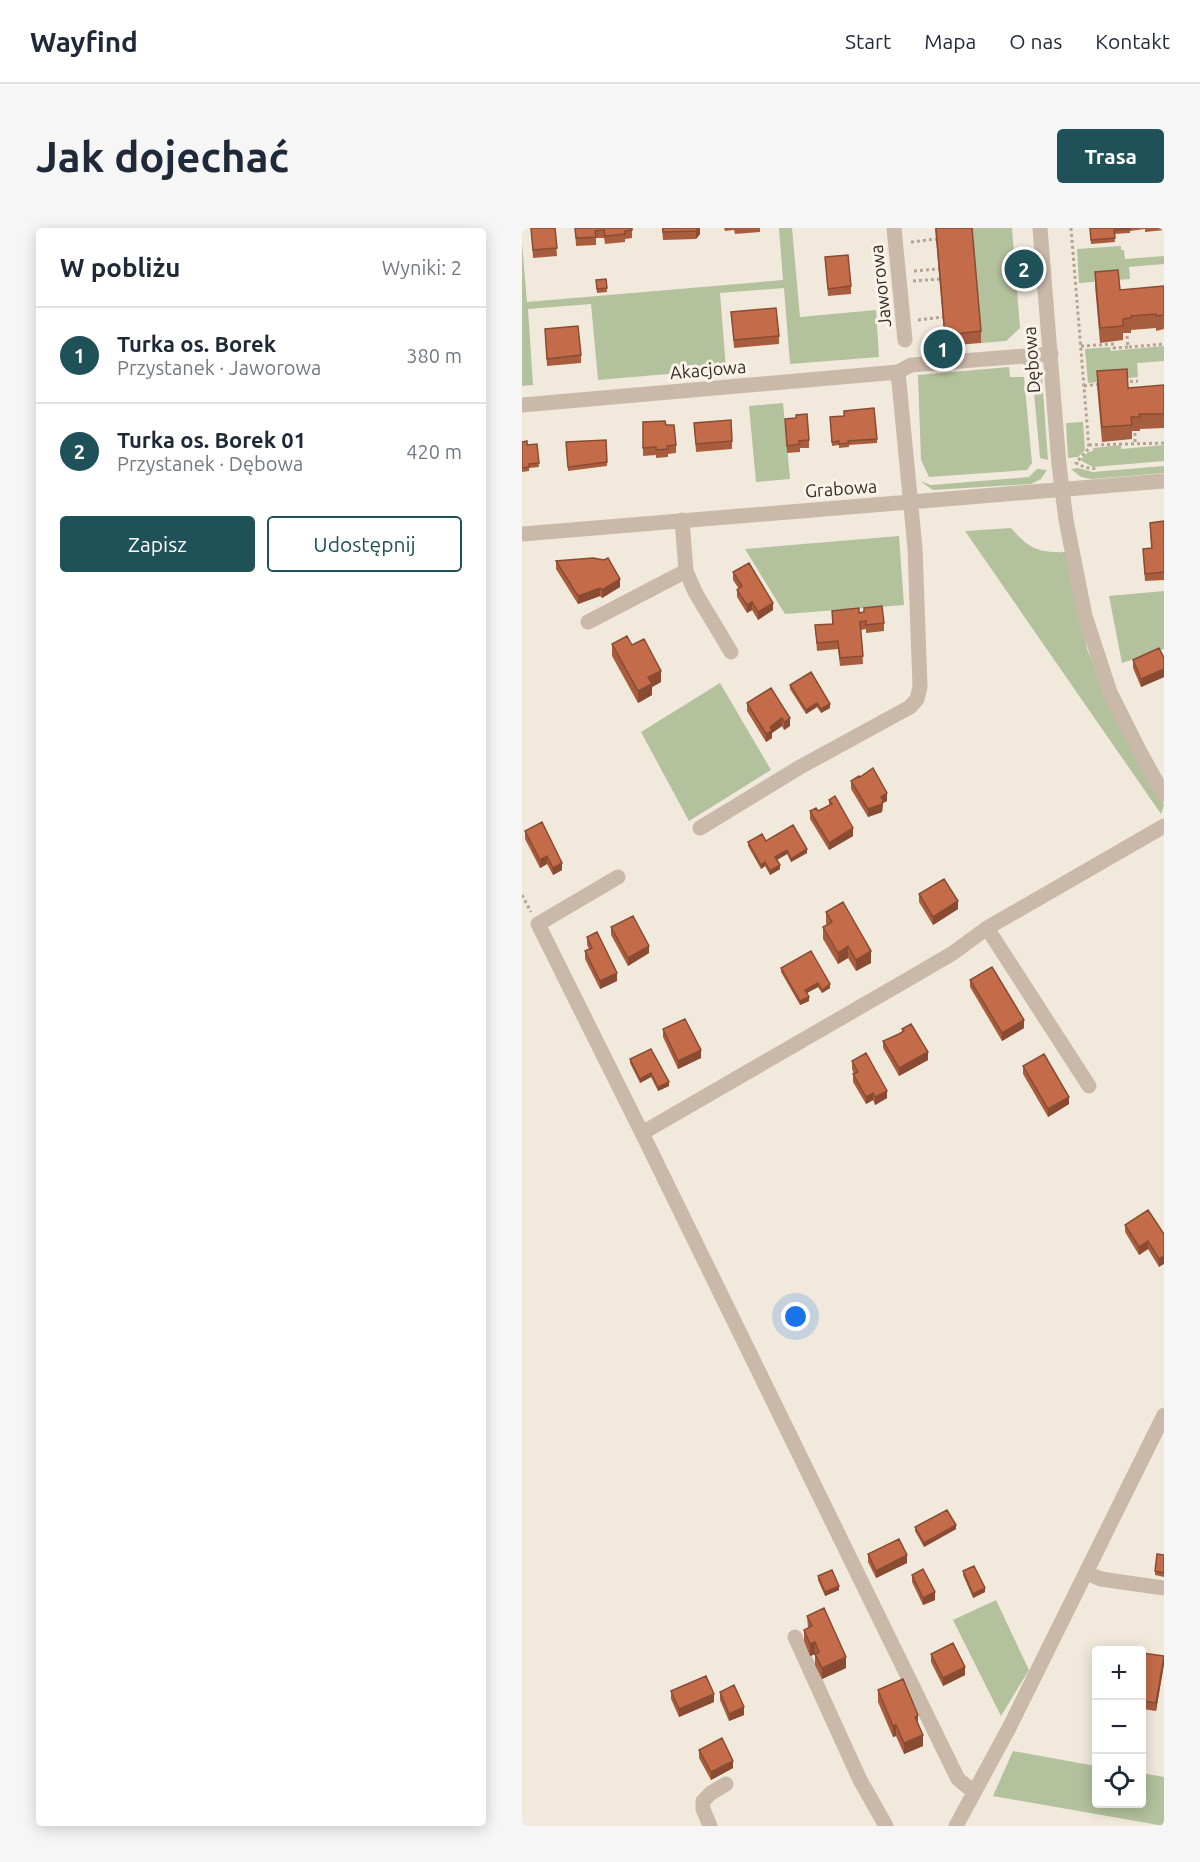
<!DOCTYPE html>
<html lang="pl">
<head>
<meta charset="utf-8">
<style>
  body { margin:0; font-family:Ubuntu,sans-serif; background:#f6f6f7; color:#1f2937 }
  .controls { position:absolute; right:18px; bottom:18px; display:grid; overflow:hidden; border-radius:6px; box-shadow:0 3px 15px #0003 }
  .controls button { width:54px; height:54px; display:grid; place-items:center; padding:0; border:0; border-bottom:2px solid #e0e1e3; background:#fff; color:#1f2937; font:30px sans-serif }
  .you { position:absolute; left:274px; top:1089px; width:21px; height:21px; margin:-15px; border:4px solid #fff; border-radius:50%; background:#1a73e8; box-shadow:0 0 0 9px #1a73e833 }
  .badge { display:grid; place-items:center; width:39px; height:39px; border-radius:50%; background:#1f5158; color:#fff; font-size:20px; font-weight:700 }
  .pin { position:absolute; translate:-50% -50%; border:3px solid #fff; box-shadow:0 2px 6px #0006 }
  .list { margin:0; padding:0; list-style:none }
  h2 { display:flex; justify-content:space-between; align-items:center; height:78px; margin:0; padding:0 24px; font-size:26px }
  h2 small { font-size:20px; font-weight:400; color:#747a83 }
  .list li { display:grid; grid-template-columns:39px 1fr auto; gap:18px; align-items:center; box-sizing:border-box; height:96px; padding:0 24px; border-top:2px solid #e0e1e3 }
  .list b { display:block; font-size:22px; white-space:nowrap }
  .list p { margin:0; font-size:20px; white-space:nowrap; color:#747a83 }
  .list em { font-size:20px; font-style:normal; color:#747a83 }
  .actions { display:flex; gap:12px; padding:18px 24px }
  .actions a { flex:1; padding:14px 0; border:2px solid #1f5158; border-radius:6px; text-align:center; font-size:21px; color:#1f5158 }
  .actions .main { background:#1f5158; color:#fff }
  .icon { flex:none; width:33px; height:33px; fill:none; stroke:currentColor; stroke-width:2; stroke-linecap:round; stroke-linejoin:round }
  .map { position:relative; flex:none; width:642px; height:1598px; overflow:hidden; border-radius:6px }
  header { display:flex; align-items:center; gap:36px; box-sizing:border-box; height:84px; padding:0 30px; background:#fff; border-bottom:2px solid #e0e1e3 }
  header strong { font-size:28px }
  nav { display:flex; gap:33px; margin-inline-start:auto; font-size:21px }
  .intro { display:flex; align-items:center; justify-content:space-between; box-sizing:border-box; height:144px; padding:0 36px }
  h1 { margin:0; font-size:42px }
  .button { padding:15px 27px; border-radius:6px; background:#1f5158; color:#fff; font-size:21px; font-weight:700 }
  main { display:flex; gap:36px; padding:0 36px }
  aside { flex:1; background:#fff; border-radius:6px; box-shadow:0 3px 15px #0003 }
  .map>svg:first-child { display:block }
  .green { fill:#b3c19d }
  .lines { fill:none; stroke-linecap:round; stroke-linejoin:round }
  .path { stroke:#b6a393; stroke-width:3; stroke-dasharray:3 3; stroke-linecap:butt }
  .minor { stroke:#cab9a9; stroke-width:15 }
  .wall { fill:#a95d3f }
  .shaded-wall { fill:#894c33 }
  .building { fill:#c46c49; stroke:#894c33; stroke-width:1.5 }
  .labels { text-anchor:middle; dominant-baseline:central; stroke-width:6; stroke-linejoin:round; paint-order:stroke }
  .street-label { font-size:18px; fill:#372e29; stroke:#f9f3e9 }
</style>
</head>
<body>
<header>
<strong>Wayfind</strong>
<nav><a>Start</a><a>Mapa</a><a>O nas</a><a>Kontakt</a></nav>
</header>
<div class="intro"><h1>Jak dojechać</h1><a class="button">Trasa</a></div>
<main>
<aside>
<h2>W pobliżu<small>Wyniki: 2</small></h2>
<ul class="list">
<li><span class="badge">1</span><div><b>Turka os. Borek</b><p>Przystanek · Jaworowa</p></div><em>380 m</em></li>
<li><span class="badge">2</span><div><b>Turka os. Borek 01</b><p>Przystanek · Dębowa</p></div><em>420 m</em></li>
</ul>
<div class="actions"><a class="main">Zapisz</a><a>Udostępnij</a></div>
</aside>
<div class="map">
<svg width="642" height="1598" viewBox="0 0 642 1598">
  <rect width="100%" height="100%" fill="#f2e9dd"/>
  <path class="green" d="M257,0h13l8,89 76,-7 3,47 -89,7 -6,-76 -64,5 6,76 -128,11 -7,-76 -63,5 5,76 -11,1v-143l5,59 256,-22z
    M449,0h41l8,100 -14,13 -25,2z
    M599,18v4h3l1,9 39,-3v8l-35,3 1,12 -51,4 -2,-34z
    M642,118v15l-27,2 1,14 -50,6 -3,-34 25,-2 1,4z
    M500,135c10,1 14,7 20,15l6,82 -8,-2 -8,-87z
    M487,139l1,10h14l8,86 -5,7 -98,7 -8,-17 -3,-85z
    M261,175l7,76 -34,3 -7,-76z
    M561,194l2,28 -7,7 -10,1 -2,-35z
    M599,217v4l43,-4v16l-71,6 -13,-7 8,-8 5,-1v-3z
    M642,238v7l-72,6 -11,-2 -10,-8 7,-1 15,4z
    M515,241l10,1 -6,9 -10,5 -98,6 -13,-9 11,4 98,-8z
    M489,300c19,22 28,25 57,24l19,97 31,73 46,83 -3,9 -196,-283z
    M377,308l5,69 -119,9 -40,-65z
    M642,363v58l-42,14 -13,-67z
    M198,455l51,87 -82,51 -48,-89z
    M474,1372l33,70 -28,46 -48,-96z
    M491,1523l83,15v38h46v-31l22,4v49l-171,-30z"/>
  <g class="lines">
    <path class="path" d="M549,0l18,220 -13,15 8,4 12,2
      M389,14l25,-3
      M392,43l25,-2
      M391,53l27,-2
      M396,92l25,-3
      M605,108l1,11 36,-3
      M559,118l33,-2v4l14,-1
      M602,154l14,-1
      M562,158l16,-2
      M613,205v12
      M567,217l75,-2
      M0,667l9,17"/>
    <path class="minor" d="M372,0l11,112
      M518,0l19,237 7,55 19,96 25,76 31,62 23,41
      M0,177l365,-32 11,-1 13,-7 140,-11
      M160,292l4,51 9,21 36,60
      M0,306l642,-53
      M66,394l98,-51
      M178,600l100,-61 110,-60 7,-8 3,-12 -5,-139 -17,-176
      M96,649l-80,47 104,209 316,646 16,13
      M567,858l-102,-158 177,-102
      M120,905l270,-156 41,-24 34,-25
      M564,1345l15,6 63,9
      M273,1409l65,143 26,46
      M188,1598l-7,-17v-8l8,-8 15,-9
      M434,1598l53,-98 155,-313"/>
  </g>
  <path class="wall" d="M9,0h24l2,28 -24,2z
    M53,0h57v10l-7,1v3l-20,2 -1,-6h-8v7l-20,1z
    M140,0h38v6l-4,5 -33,1z
    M202,0h38h-2v4l-25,2 -1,-4 -9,1z
    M413,0h37l9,103v12l-36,3z
    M568,0h74v2l-19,2v-3l-15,2v2l-16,1 1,8 -24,2z
    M303,29l26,29v8l-23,2z
    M573,44l25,18 44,-4v43l-8,2v-3l-25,2v3h-8v7l-23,3 -5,-57z
    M84,51l1,13 -10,1 -1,-13z
    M209,84l48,24v8l-45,4z
    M23,101l36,26v8l-34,3z
    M575,143l31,17 36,-3v43l-24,1v2h-8v8l-30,3 -5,-56z
    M308,189l47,22v4l-28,2v2l-10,1v-3l-7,1z
    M263,191l24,21v8h-9v4l-13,1z
    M121,194l23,3 10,20v8l-8,1v3l-12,1v-3l-13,1z
    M172,195l38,18v8l-36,3z
    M84,212l1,26 -39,5 -2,-29z
    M0,214l5,3 10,-1 2,23 -10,1v3l-7,1z
    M642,293v59l-19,1 -2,-32 8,-1 -1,-25z
    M34,333l64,26 -18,11 -2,-2 -22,8 -22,-35z
    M211,344l40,38 -15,10 -6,-10 -5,3 -10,-16v-7l2,-1 -6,-9z
    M310,383l27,2 25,10v8l-18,2v-4l-5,1 2,34 -23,2 -2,-17 -21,2 -2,-26 17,-1z
    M90,416l20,1 29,37 -9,5v8l-14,8 -26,-47z
    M642,430v19l-23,10 -8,-19v-8z
    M268,457l40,23 -9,5 -4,-6 -11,7 -16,-25z
    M249,460l19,38 -6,4 -2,-4 -10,7v5l-6,4 -19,-31v-8z
    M329,553l36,20 -4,2 -1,9 -14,5 -17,-28z
    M307,572l24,36 -24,14 -19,-31v-8h8l11,-6z
    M3,603l37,39 -9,5 -6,-11 -7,4 -15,-29z
    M244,613l41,12 -16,9 -4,-8 -10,6 3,9 -10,6 -5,-9 -4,3 -13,-23v-4z
    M397,666l39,15 -25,16 -14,-23z
    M304,684l45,51 -15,8 -8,-13 -10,6 -15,-25v-12l4,-2 -1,-2z
    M89,699l38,26 -21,13 -17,-31z
    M65,709l30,44 -17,8 -15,-30v-8l4,-2 -2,-4z
    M259,740l49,20 -8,5 -4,-6 -11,6 2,8 -9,4 -19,-33z
    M448,752l54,48 -22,13 -32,-54z
    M141,801l38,29 -23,11 -15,-32z
    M380,801l26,31 -29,16 -16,-28v-7l19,-9z
    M108,831l39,27 -11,5 -7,-14 -11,6 -10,-20z
    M330,833l35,37 -12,7 -2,-5 -7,4 -13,-22v-8h1l-2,-5z
    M501,838l46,38 -21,13 -25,-43z
    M603,997l39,9 -5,33 -11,-18 -9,6 -14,-23z
    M393,1299l41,2 -32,18 -9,-16z
    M346,1326l39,9 -31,15 -8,-16z
    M642,1327v22l-9,-2v-4z
    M441,1343l22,21 -12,6 -10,-23z
    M390,1347l23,25 -12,5 -11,-23z
    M296,1348l21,14 -14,6 -7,-16z
    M285,1388l39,52 -24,11 -7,-14v-11l-5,2 -6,-15v-11l4,-2z
    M620,1425l22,11 -8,47 -14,-2z
    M409,1426l34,21 -22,11 -12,-24z
    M356,1462l40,35 5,21 -19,8 -8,-18 -3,1 -15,-35z
    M149,1463l43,11 -35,15 -8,-18z
    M198,1464l24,23 -15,6 -9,-21z
    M177,1522l34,18 -22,12 -12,-22z"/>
  <path class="shaded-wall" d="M177,0h1v6l-4,5v-8z
    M98,351v8l-18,11v-8z
    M78,360v8l-22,8v-8z
    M230,374v8l-5,3v-8z
    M251,375v7l-15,10v-8z
    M642,441v8l-23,10v-8z
    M139,443v11l-9,5v8l-14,8v-12l10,-14z
    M295,475v4l-11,7v-4z
    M308,476v4l-9,5v-4z
    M260,490v8l-10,7v5l-6,4v-8l4,-7z
    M268,490v8l-6,4v-8z
    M365,565v8l-4,2 -1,9 -14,5v-8l13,-12z
    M331,600v8l-24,14v-7z
    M285,621v4l-16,9v-3z
    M265,622v4l-12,7v-4z
    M25,628v8l-7,4v-8z
    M243,634v4l-4,3v-4z
    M40,635v7l-9,5v-7z
    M258,637v4l-10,6v-4z
    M436,673v8l-25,16v-8z
    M127,718v7l-21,13v-8z
    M326,718v12l-10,6v-11z
    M349,723v12l-15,8v-11z
    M95,745v8l-17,8v-8z
    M296,755v4l-13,7v-4z
    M308,756v4l-8,5v-3z
    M287,769v4l-9,4v-4z
    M502,792v8l-22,13v-8z
    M179,822v8l-23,11v-8z
    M406,824v8l-29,16v-8z
    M129,845v4l-11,6v-4z
    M147,854v4l-11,5v-4z
    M365,863v7l-12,7v-8z
    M351,865v7l-7,4v-7z
    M547,869v7l-21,13v-8z
    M626,1013v8l-9,6v-8z
    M642,1028v8l-5,3v-8z
    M434,1297v4l-32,18v-4z
    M385,1327v8l-31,15v-7z
    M317,1358v4l-14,6v-4z
    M463,1360v4l-12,6v-4z
    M413,1364v8l-12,5v-7z
    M293,1414v12l-5,2v-12z
    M642,1428v8l-8,47v-8z
    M324,1429v11l-24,11v-11z
    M443,1439v8l-22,11v-8z
    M192,1466v8l-35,15v-8z
    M222,1479v8l-15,6v-7z
    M396,1487v12l-3,-10z
    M374,1497v11l-3,1v-11z
    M401,1507v11l-19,8v-11z
    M211,1533v7l-22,12v-8z"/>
  <path class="building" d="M9,0h24l2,20 -24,2z
    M53,0h57v2l-7,1v3l-20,2 -1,-6 -9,1 1,6 -20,1z
    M141,0h36l-3,3 -33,1z
    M414,0h36l9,103 -36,4z
    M568,0h40v1l-16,1 1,8 -24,2z
    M326,27l3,31 -23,3 -3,-32z
    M596,42l2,20 44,-4v29l-8,1v-2l-25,2v2l-8,1v7l-23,2 -5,-56z
    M84,51l1,9 -10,1 -1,-9z
    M254,80l3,28 -45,4 -3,-28z
    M56,98l3,29 -34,4 -2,-30z
    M605,141l1,19 36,-3v29h-25l1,3h-9l1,8 -30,2 -5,-56z
    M352,180l3,31 -29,2 1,2 -10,1v-3l-7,1 -2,-25 14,-1v-5z
    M285,186l2,26 -10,1 1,3 -13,2 -2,-27 11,-1v-3z
    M209,192l1,21 -36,3 -2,-21z
    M143,193l1,4h8l2,20 -9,1 1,3 -12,1v-3l-13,1v-26z
    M84,212l1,22 -39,5 -2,-25z
    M5,213v4l10,-1 2,19 -10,1v3l-7,1v-26z
    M642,293v51l-19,2 -2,-25 9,-1 -2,-25z
    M71,330l11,2 4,-2 12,21 -18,11 -2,-2 -22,8 -22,-35z
    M227,335l24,40 -15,9 -6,-10 -5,3 -10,-15 5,-4 -9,-14z
    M360,378l2,17 -18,2v-4l-6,1 3,34 -23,2 -2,-17 -21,2 -2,-18 18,-1 -1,-13 27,-3v5l5,-1v-4z
    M105,408l5,9 12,-6 17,32 -13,6 4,7 -14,7 -26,-47z
    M637,420l5,10v11l-23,10 -8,-19z
    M289,444l19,32 -9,5 -4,-6 -11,7 -16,-25z
    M249,460l19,30 -6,4 -2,-4 -12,9 2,4 -6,3 -19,-31z
    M351,540l14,25 -6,4 2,3 -1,4 -14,5 -17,-28 8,-5 1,1z
    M313,568l18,32 -24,15 -19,-32 6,-3 2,3 14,-7 -3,-4z
    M20,594l20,41 -9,5 -6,-12 -7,4 -15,-29z
    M271,597l14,24 -16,10 -4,-9 -12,7 5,8 -10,6 -5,-9 -4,3 -13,-23 14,-8 4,7z
    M422,651l14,22 -25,16 -14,-23z
    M321,674l28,49 -15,9 -8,-14 -10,7 -15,-26 9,-5 -6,-10z
    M111,688l16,30 -21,12 -17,-31z
    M75,704l20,41 -17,8 -15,-30 7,-3 -5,-11z
    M289,723l19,33 -8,6 -4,-7 -13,7 4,7 -9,4 -19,-33z
    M470,739l32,53 -22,13 -32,-53z
    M163,791l16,31 -23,11 -15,-32z
    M389,796l17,28 -29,16 -16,-27 16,-7 5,-3 -2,-2z
    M129,821l18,33 -11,5 -7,-14 -11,6 -10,-20z
    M344,825l21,38 -12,6 -2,-4 -7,4 -13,-23 5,-2 -6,-11z
    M522,826l25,43 -21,12 -25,-43z
    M626,982l16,24v22l-5,3 -11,-18 -9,6 -14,-22z
    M425,1282l9,15 -32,18 -9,-16z
    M377,1311l8,16 -31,16 -8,-17z
    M635,1326l7,1v18l-9,-2z
    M452,1338l11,22 -12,6 -10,-23z
    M401,1341l12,23 -12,6 -11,-23z
    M310,1342l7,16 -14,6 -7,-16z
    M302,1380l22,49 -24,11 -7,-14 4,-2 -4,-10 -5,2 -6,-14 8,-4 -5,-10z
    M431,1415l12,24 -22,11 -12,-24z
    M620,1425l22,3 -8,47 -14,-2z
    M184,1448l8,18 -35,15 -8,-18z
    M381,1451l15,36 -3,2 8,18 -19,8 -8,-18 -3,1 -15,-36z
    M212,1457l10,22 -15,7 -9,-22z
    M200,1510l11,23 -22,11 -12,-22z"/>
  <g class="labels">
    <g class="street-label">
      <text transform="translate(358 58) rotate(-96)">Jaworowa</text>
      <text transform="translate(509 132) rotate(-94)">Dębowa</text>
      <text transform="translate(186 141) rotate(-5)">Akacjowa</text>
      <text transform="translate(319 260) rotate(-4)">Grabowa</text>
    </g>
  </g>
</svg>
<div class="controls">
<button>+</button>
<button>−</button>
<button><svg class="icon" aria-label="locate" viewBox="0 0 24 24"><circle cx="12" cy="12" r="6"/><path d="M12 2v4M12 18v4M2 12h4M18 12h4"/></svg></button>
</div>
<div class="you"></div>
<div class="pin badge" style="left:421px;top:121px">1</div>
<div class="pin badge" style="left:502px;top:41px">2</div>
</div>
</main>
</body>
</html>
